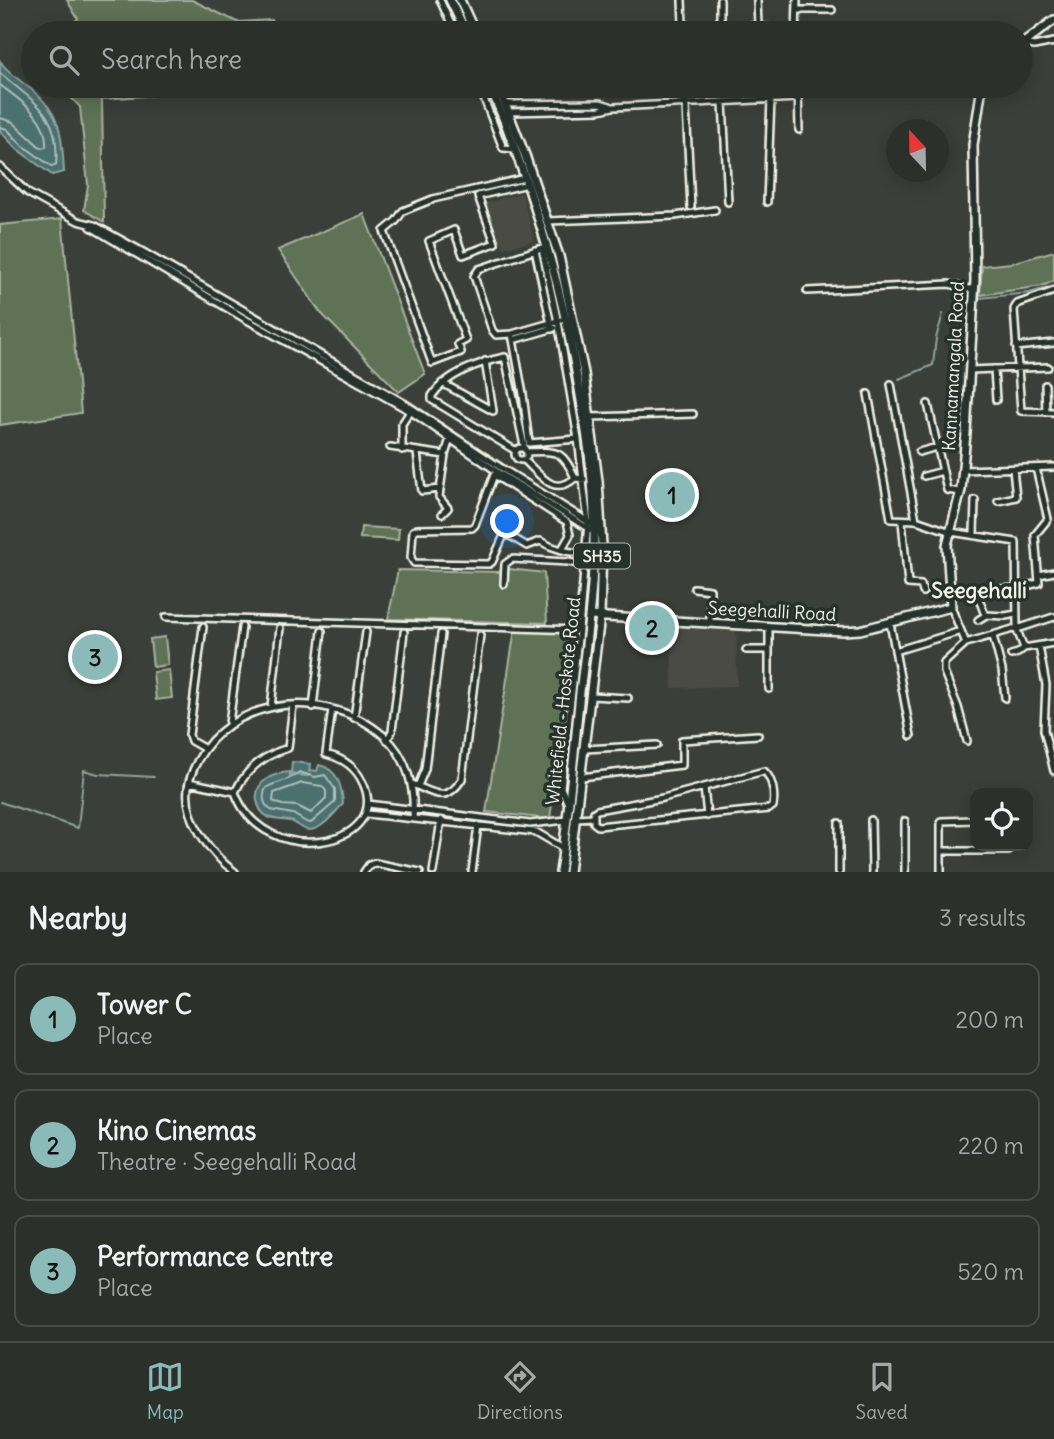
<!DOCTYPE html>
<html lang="en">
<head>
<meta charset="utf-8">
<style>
  body { margin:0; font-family:Delius,sans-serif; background:#343833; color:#f1f3f6 }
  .controls { position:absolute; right:21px; bottom:21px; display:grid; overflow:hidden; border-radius:14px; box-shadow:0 4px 18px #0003 }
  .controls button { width:63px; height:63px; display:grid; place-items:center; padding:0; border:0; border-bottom:2px solid #484b47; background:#2c302b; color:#f1f3f6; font:35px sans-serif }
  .compass { position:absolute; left:886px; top:119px; width:63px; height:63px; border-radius:50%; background:#2c302b; box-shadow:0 4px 18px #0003; rotate:338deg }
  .you { position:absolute; left:508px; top:522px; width:24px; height:24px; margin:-18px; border:5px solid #fff; border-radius:50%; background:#1a73e8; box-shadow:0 0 0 10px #1a73e833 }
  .badge { display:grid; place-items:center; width:46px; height:46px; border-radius:50%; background:#8bbbb9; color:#111; font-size:23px; font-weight:700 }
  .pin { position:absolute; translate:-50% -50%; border:4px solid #fff; box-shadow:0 2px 7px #0006 }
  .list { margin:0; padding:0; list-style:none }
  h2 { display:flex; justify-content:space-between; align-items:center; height:91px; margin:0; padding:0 28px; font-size:30px }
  h2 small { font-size:23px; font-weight:400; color:#a6a9a9 }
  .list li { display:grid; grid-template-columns:46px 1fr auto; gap:21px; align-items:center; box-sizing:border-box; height:112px; margin:0 14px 14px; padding:0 14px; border:2px solid #484b47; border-radius:14px }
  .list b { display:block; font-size:26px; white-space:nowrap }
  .list p { margin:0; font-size:23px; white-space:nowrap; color:#a6a9a9 }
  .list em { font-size:23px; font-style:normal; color:#a6a9a9 }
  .icon { flex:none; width:38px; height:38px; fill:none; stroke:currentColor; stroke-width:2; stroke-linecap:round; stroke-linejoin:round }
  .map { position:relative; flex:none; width:1054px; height:872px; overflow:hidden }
  .search { position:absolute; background:#2c302b; box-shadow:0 4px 18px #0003; left:21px; right:21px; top:21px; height:77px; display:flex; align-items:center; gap:18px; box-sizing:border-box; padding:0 24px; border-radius:38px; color:#a6a9a9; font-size:26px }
  .sheet { height:469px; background:#2c302b }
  nav { display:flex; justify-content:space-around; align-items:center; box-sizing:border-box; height:98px; border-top:2px solid #484b47; background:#2c302b; font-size:19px; color:#a6a9a9 }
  nav a { display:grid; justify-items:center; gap:4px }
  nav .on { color:#8bbbb9 }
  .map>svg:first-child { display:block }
  .built { fill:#4b4c44 }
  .green { fill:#5e7255; stroke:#a9b29e; stroke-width:2 }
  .water { fill:#4b6f6f; stroke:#8fa39f; stroke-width:2 }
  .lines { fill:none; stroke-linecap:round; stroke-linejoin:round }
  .shore { stroke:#b0bdb8; stroke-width:2 }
  .stream { stroke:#8fa39f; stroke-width:2 }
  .minor-casing { stroke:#f4f1e8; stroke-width:10 }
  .major-casing { stroke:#f4f1e8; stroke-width:12 }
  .minor { stroke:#26332d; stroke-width:5 }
  .major { stroke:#26332d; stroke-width:7 }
  .labels { text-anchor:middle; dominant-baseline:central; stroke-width:7; stroke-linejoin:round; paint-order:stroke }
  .shield { fill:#26332d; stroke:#b6b8b0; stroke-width:2 }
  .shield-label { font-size:16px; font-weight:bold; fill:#f4f1e8 }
  .street-label { font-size:18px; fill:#f4f1e8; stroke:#26332d }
  .quarter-label { font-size:21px; font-weight:bold; fill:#f4f1e8; stroke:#26332d }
</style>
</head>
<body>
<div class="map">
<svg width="1054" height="872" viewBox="0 0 1054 872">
  <rect width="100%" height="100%" fill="#3a4039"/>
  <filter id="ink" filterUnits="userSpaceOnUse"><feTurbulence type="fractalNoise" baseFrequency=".0143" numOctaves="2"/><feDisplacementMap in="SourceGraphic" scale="14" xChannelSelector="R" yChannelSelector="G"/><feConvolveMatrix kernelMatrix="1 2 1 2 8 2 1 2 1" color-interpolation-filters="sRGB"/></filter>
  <g filter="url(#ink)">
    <path class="built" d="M522,193l12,48 -31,7 -17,-45z
      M672,626l64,2 1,58 -65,2z"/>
    <path class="green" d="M67,0h125l45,22 35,-2 2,7 -57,6h-163l24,-14z
      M60,86h97l1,9 -56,4 2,123 -20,-12 4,-25 -8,-78z
      M364,214l61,160 -26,18 -79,-80 -42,-62z
      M62,219l19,194 -81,12v-200z
      M1054,251v30l-12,5 -62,9 2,-29 30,-3z
      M361,527l38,2 -1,11 -38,-2z
      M501,568l43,5 3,50 -159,-4 10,-49 102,2z
      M515,629l59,3 -24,187 -64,-7z
      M165,637l3,28 -15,2 -3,-28z
      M169,670l3,28 -16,2 -3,-28z"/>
    <path class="water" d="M0,61c8,12 21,20 32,29 30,24 30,47 32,82l-12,3 -35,-26 -17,-18z
      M292,762l18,2 -1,8 1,-2 7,1 2,-6c19,4 23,22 24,39 -8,8 -18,22 -29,25 -11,4 -15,-6 -24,-8 -8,-2 -14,0 -22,-4 -7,-4 -10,-10 -11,-17 -3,-19 17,-27 33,-28v3l19,1 -18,-3z"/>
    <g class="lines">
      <path class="shore" d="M0,73c34,30 61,40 56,92l-5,1 -30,-22 -14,-15 -7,-2
        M0,85c21,16 48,32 46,62l-5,1 -28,-26 -13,-4
        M299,772l16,5 10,-2 10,14v13l-24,21 -5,-1 -13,-8 -22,-4c-8,-5 -9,-14 -5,-22 10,-7 26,-7 33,-16z
        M302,783l20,3 4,5v7l-15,15 -14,-7 -15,-1 -9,-4 1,-8z"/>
      <path class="stream" d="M979,298l50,-5 25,-7
        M899,379l34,-14 3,-27 7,-24
        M0,802l78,26 6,-58 14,4 56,3"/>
      <g class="minor-casing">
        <path id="minor" d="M440,0l15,33
          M682,0l1,25 75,1 44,7
          M720,0v24
          M757,0l1,26
          M798,10h34
          M796,33l1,-33
          M1023,44l11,2 20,-4
          M479,86l24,62 12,1
          M685,86l6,121
          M798,86l1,44
          M723,102l5,100
          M506,104l94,-1 10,3
          M509,112l91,-2 13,-3 185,-9
          M0,167l28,26 50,28 16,4 49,27 261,151 99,66 92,57
          M525,178l-92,21 -30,12 -7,10 -12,10 48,132 29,-11 -3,-8 8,-4 -37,-99 25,-11 9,25 32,-12 -17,-47 50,-12
          M767,202l4,-103
          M548,221l127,-5 40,-6
          M91,227l156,93 163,91 89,62 95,59 7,1
          M547,244l-5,5 17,78 19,112 10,83 -9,108 -18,158 7,16
          M542,248l-63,21 -5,7 18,54 4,5 16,-1 49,-14
          M535,250l17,79
          M807,291l142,-7 25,6
          M1054,291l-37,13 -3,5 7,102 33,1
          M512,334l11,60 6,49 49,-4
          M513,340l41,-12
          M1016,347l38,-4
          M994,369l2,31
          M970,370l78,-3
          M442,383l51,28 -8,-50
          M891,384l25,136
          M1045,385l1,27
          M868,394l23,125 25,1 35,12 65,10 1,88
          M928,404l19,86 13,2
          M590,417l103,-3
          M390,447l55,8
          M515 454a6 6 0 1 1 12 0a6 6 0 1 1-12 0Z
          M402,450v-26l9,-14
          M516,451l-84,-51v-4c14,-22 48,-34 73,-39l20,93
          M527,452c30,-1 35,-3 48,26l9,1
          M919,452l18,-5
          M417,453l5,38 18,-2
          M524,460c17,15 29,37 51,18
          M963,470l91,-3
          M924,476l19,-5
          M998,501l18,-4 -3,-28
          M442,514l6,-6 -9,-11 6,-42 6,-20
          M902,521l6,63 13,1 2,7
          M974,534l1,-34
          M562,549l8,-14 -3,-13 -73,-47 -19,50 -3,3 -55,1 -4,2 -2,27 3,5 75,1 3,-2 13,-29 22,13 13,-5c12,7 30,13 44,11
          M1039,575l15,-3
          M504,584l1,-20 7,-5 56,3 16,3
          M694,588l16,2v33
          M976,591l9,24
          M950,592l67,-4 22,-5 -4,-48 13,-16 -12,-51
          M951,607l15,36
          M166,617l413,13
          M978,620l8,-5 19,1 11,-2
          M890,623l21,113
          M769,626v24
          M203,627l-14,108 2,6 14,8
          M1017,629l37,-12
          M993,636l9,34 3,28
          M1039,646l7,39 -2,45 10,41
          M746,650h23v39
          M895,651l66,-20
          M1011,655l7,-2 6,-5
          M591,696l37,2
          M293,705l-5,43c-24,7 -42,21 -53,44 28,80 158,55 128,-9 -7,-16 -21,-25 -37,-29l6,-45
          M271,707l9,-79
          M313,707l9,-76
          M354,718l12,-86
          M229,723l13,-96
          M387,740l5,-9 12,-99
          M967,741l-9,-34 -14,-35v-9l22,-20 47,-14 4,1 7,18 30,-5
          M585,749l72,-4
          M764,771c9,8 11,24 9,35l-4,3 -171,17 -4,-3v-11l3,-2 66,-12z
          M581,777l101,-12v-25l76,-5
          M189,782c-8,34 21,72 46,90
          M412,784c23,9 34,20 50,-5l18,-144
          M418,786l7,-17 16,-135
          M704,787l3,29
          M235,792l-46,-10c24,-84 133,-100 195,-46 24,21 31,53 29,83
          M368,804l162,20 36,-4
          M367,814l169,18 27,16
          M576,818l17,-1
          M871,820l1,52
          M941,851h68
          M364,872l5,-7 6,-2 45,9
          M433,872l8,-52
          M472,872l6,-47
          M839,872v-49
          M905,872v-51
          M941,872v-51l34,-1"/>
      </g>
      <g class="major-casing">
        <path id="major" d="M450,0l16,33
          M460,0l15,33
          M1021,45l33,-25
          M490,86c43,102 74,206 91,315 7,40 13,81 13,122 1,56 -7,114 -14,169 -6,60 -11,121 -20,180
          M498,86l27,69 34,101 25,117 14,108 4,65 -2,70 -31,256
          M589,616l254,15 17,-1 91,-23 -4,-62 14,-55 5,-57 9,-153 -2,-135 9,-59"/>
      </g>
      <use href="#minor" class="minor"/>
      <use href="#major" class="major"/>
    </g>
  </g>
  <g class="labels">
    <rect class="shield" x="574" y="543.5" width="56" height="25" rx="5"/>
    <g class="shield-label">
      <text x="602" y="556">SH35</text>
    </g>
    <g class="street-label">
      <text transform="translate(953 366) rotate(-87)">Kannamangala Road</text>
      <text transform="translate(772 611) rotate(3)">Seegehalli Road</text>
      <text transform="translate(563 701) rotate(-84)">Whitefield - Hoskote Road</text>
    </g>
    <g class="quarter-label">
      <text x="979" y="590">Seegehalli</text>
    </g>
  </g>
</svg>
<div class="controls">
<button><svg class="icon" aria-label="locate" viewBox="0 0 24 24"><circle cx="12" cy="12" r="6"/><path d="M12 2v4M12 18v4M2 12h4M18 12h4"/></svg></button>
</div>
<svg class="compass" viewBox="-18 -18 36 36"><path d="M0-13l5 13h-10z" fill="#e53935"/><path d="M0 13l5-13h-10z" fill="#a6a9a9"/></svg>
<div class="you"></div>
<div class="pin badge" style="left:672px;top:495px">1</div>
<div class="pin badge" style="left:652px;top:628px">2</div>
<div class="pin badge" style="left:95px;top:657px">3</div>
<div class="search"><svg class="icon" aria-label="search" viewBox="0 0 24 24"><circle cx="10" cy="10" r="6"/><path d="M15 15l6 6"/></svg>Search here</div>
</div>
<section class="sheet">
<h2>Nearby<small>3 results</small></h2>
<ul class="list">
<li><span class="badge">1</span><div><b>Tower C</b><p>Place</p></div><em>200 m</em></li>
<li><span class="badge">2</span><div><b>Kino Cinemas</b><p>Theatre · Seegehalli Road</p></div><em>220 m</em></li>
<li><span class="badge">3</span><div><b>Performance Centre</b><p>Place</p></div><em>520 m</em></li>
</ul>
</section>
<nav>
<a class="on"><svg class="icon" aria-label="map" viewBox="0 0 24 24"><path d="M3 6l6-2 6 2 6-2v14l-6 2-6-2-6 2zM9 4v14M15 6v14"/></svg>Map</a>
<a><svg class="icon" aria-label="directions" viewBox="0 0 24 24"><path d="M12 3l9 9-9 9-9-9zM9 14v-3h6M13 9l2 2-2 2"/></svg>Directions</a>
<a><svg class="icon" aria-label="saved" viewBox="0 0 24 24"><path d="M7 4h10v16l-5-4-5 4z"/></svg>Saved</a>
</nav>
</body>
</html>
